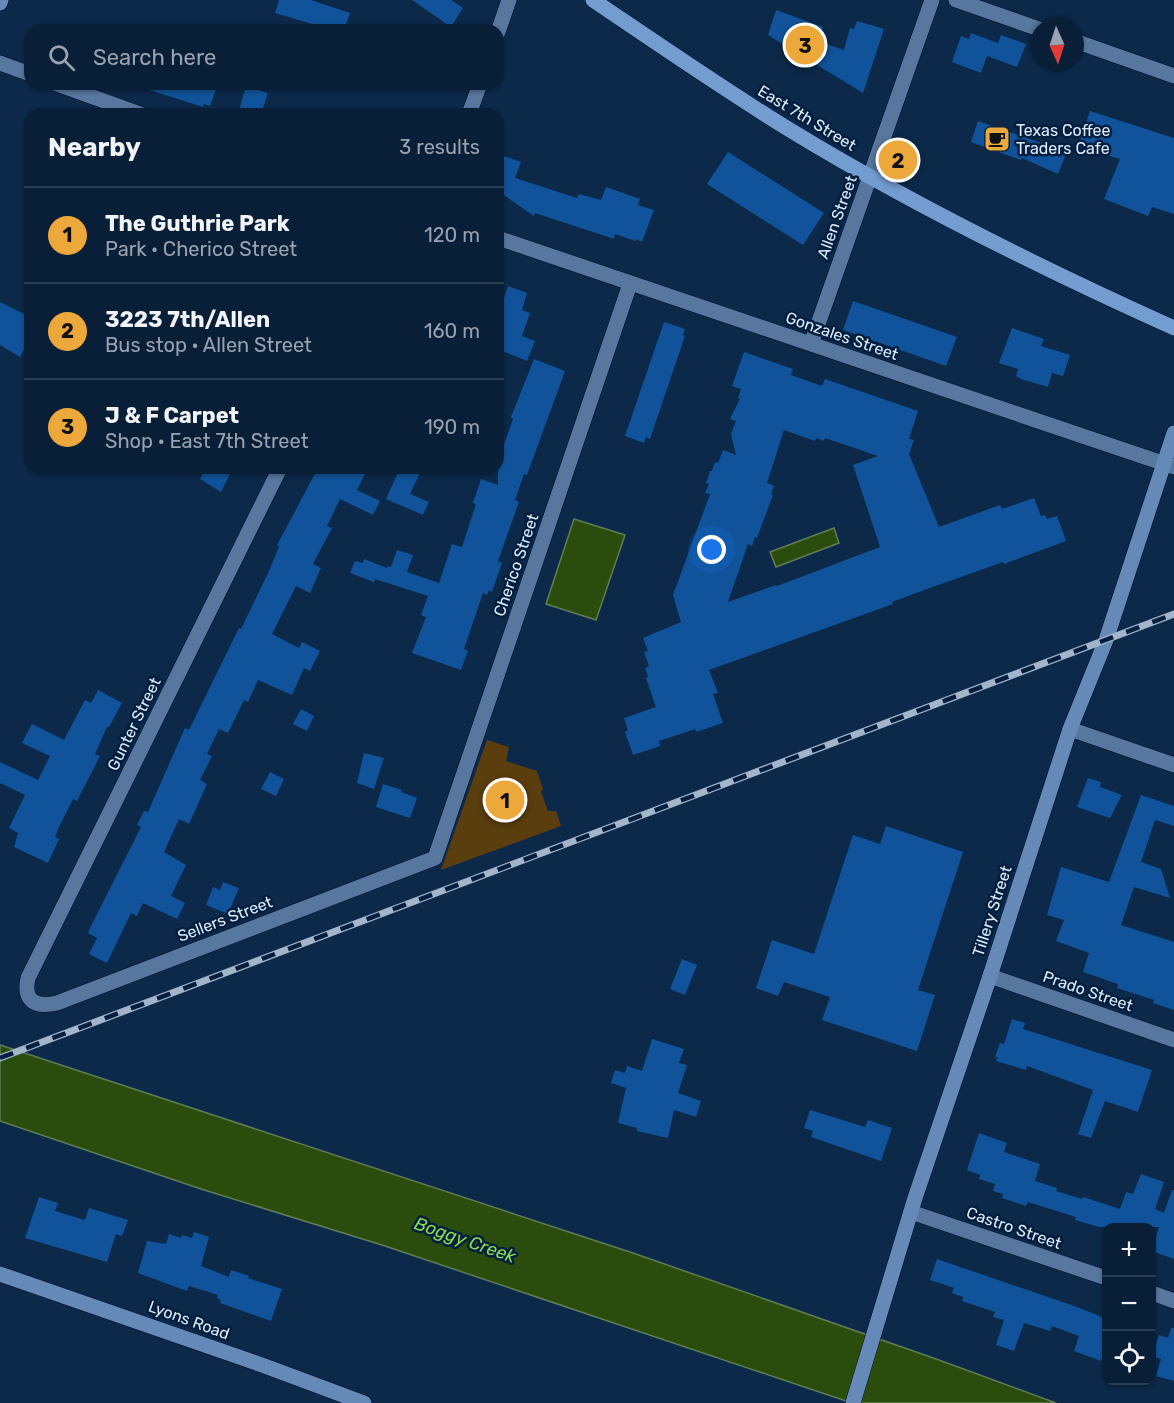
<!DOCTYPE html>
<html lang="en">
<head>
<meta charset="utf-8">
<style>
  body { margin:0; font-family:Rubik,sans-serif; background:#172c43; color:#f1f3f6 }
  .controls { position:absolute; right:18px; bottom:18px; display:grid; overflow:hidden; border-radius:12px; box-shadow:0 2px 4px #0004 }
  .controls button { width:54px; height:54px; display:grid; place-items:center; padding:0; border:0; border-bottom:2px solid #293d53; background:#091f38; color:#f1f3f6; font:30px sans-serif }
  .compass { position:absolute; left:1030px; top:18px; width:54px; height:54px; border-radius:50%; background:#091f38; box-shadow:0 2px 4px #0004; rotate:177deg }
  .you { position:absolute; left:712px; top:550px; width:21px; height:21px; margin:-15px; border:4px solid #fff; border-radius:50%; background:#1a73e8; box-shadow:0 0 0 9px #1a73e833 }
  .badge { display:grid; place-items:center; width:39px; height:39px; border-radius:50%; background:#eda83b; color:#111; font-size:20px; font-weight:700 }
  .pin { position:absolute; translate:-50% -50%; border:3px solid #fff; box-shadow:0 2px 6px #0006 }
  .list { margin:0; padding:0; list-style:none }
  h2 { display:flex; justify-content:space-between; align-items:center; height:78px; margin:0; padding:0 24px; font-size:26px }
  h2 small { font-size:20px; font-weight:400; color:#99a2ae }
  .list li { display:grid; grid-template-columns:39px 1fr auto; gap:18px; align-items:center; box-sizing:border-box; height:96px; padding:0 24px; border-top:2px solid #293d53 }
  .list b { display:block; font-size:22px; white-space:nowrap }
  .list p { margin:0; font-size:20px; white-space:nowrap; color:#99a2ae }
  .list em { font-size:20px; font-style:normal; color:#99a2ae }
  .icon { flex:none; width:33px; height:33px; fill:none; stroke:currentColor; stroke-width:2; stroke-linecap:round; stroke-linejoin:round }
  .map { position:relative; flex:none; width:1174px; height:1403px; overflow:hidden }
  .search { position:absolute; background:#091f38; box-shadow:0 2px 4px #0004; left:24px; top:24px; width:480px; height:66px; display:flex; align-items:center; gap:15px; box-sizing:border-box; padding:0 21px; border-radius:18px; color:#99a2ae; font-size:22px }
  .panel { position:absolute; background:#091f38; box-shadow:0 2px 4px #0004; left:24px; top:108px; width:480px; height:366px; border-radius:18px }
  .map>svg:first-child { display:block }
  .green { fill:#5b3e0e }
  .water { fill:#2a4d0e; stroke:#607d56; stroke-width:1.5 }
  .building { fill:#11539a; fill-rule:evenodd }
  .lines { fill:none; stroke-linecap:round; stroke-linejoin:round }
  .street-casing { stroke:#000f2f; stroke-width:16 }
  .secondary-casing { stroke:#000f2f; stroke-width:16 }
  .primary-casing { stroke:#000f2f; stroke-width:16 }
  .street { stroke:#58779e; stroke-width:15 }
  .secondary { stroke:#668ab7; stroke-width:15 }
  .primary { stroke:#739cd0; stroke-width:15 }
  .rail-casing { stroke:#a2b5ca; stroke-width:7 }
  .rail { stroke:#031e3f; stroke-width:4.5; stroke-dasharray:14; stroke-linecap:butt }
  .labels { text-anchor:middle; dominant-baseline:central; stroke-width:5; stroke-linejoin:round; paint-order:stroke }
  .street-label { font-size:16px; fill:#deecfd; stroke:#031e3f }
  .poi-label { font-size:16px; fill:#deecfd; stroke:#031e3f; text-anchor:start }
  .water-label { font-size:18px; font-style:italic; fill:#8add4e; stroke:#031e3f }
</style>
</head>
<body>
<div class="map">
<svg width="1174" height="1403" viewBox="0 0 1174 1403">
  <rect width="100%" height="100%" fill="#0c294a"/>
  <path class="green" d="M487,740l22,7 -3,14 31,10 6,18 -2,3 7,19h8l5,15 -120,44z"/>
  <path class="water" d="M574,519l51,16 -29,85 -50,-16z
    M834,528l5,15 -63,24 -6,-15z
    M0,1045l633,208 306,107 117,43h-204l-470,-158 -181,-56 -201,-68z"/>
  <path class="building" d="M279,0h32l39,13 -6,17 -14,-5 -1,4 -54,-16z
    M412,0h39l12,8 -12,19z
    M776,10l47,17 -5,14 26,9 6,-22 4,1 3,-8 27,8 -21,64 -95,-58z
    M971,33l27,10 3,-8 25,9 -9,23 -30,-11 -6,17 -29,-11 9,-26 8,3z
    M140,84h78l-8,22 -6,-2 -1,3 -63,-20z
    M246,86l22,7 -7,21h-23z
    M1090,111l84,27v76l-22,-7 -4,9 -44,-17 16,-40 -42,-13z
    M978,121l63,22 25,11 -8,20 -36,-16 -1,2 -50,-18z
    M728,152l96,61 -21,32 -96,-61z
    M498,154l23,8 -6,16 62,20 2,-4 22,6 5,-13 34,12 -2,6 16,5 -12,32 -6,-3 -1,2 -20,-7 -1,5 -79,-26 -1,3 -36,-25z
    M508,286l19,7 -5,17 8,3 -8,23 13,5 -8,20 -29,-12v-34z
    M853,301l104,36 -11,29 -103,-36z
    M0,302l30,15v21l-10,19 -20,-12z
    M664,322l21,7 -2,6 2,1 -35,103 -4,-2 -2,6 -19,-7z
    M1012,328l32,11 -3,7 29,9 -7,21 -11,-3 -4,14 -27,-8 -5,-3 2,-7 -19,-6z
    M744,352l49,17 -2,6 31,11 3,-7 93,32 -9,28 5,1 -5,14 30,73 61,-22 2,4 32,-11 7,18 4,-1 2,4 10,-3 9,25 -62,23 -1,-2 -76,27 -35,13 1,2 -184,66 9,23 -5,1 10,29 -27,9 -1,-3 -36,12 1,5 -27,9 -8,-23 3,-2 -4,-12 32,-11 -10,-29 2,-1 -3,-9 4,-2 -5,-14 4,-1 -5,-13 38,-16 -8,-27 37,-101 -5,-1 4,-9 -3,-1 4,-12h2l3,-9 3,1 5,-13 13,5 -5,-21 5,-13 -6,-2 10,-20 -2,-1 3,-9 -9,-3zM784,430l31,11 1,-3 8,3 1,-3 53,18 -25,9 27,82 -103,39 -1,-1 -48,17 20,-58 4,2 3,-9 2,1 16,-43 -2,-1 3,-8 -7,-3z
    M534,359l31,12 -38,104 -3,-1 -9,26 4,2 -21,59 4,2 -10,29 -3,-2 -2,5 -4,-2 -19,56 4,2 -7,19 -49,-17 14,-36 -5,-2 7,-19 -53,-17 -1,3 -24,-9 5,-12 8,2 1,-4 23,9 1,-2 3,1 6,-17 16,5 -6,17 32,11 13,-39 10,3 14,-43 -3,-1 8,-24 17,6v-24l15,-42 -2,-2z
    M206,468h27l-12,24 -21,-13z
    M318,468h50l-11,22 23,11 -7,14 -33,-16 -13,27 5,2 -19,36 8,4 -11,25 -14,-7 -24,48 27,14 3,-6 18,9 -10,20 -6,-3 -12,27 -34,-15 -10,22 -4,-2 -16,33 -9,-4 -12,25 5,2 -12,24 7,4 -18,40 -10,-5 -15,33 22,13 -15,31 14,7 -8,16 -34,-16 -6,13 -6,-3 -24,50 -18,-9 8,-16 -9,-5 3,-7 50,-99 -4,-2 7,-14 4,1 37,-84 4,2 50,-102 2,1 27,-56 11,-26 -2,-2z
    M400,468h8l12,5 -10,21 19,8 -6,13 -37,-16z
    M98,690l24,13 -13,24h-2l-12,27 5,2 -23,45 -4,-2 -14,28 -4,10 4,2 -11,24 -34,-16 4,-14 -9,-5 16,-33 -25,-12v-21l38,18 12,-24 -28,-13 10,-19 32,16 21,-40 6,3z
    M301,709l13,7 -7,15 -14,-7z
    M364,753l20,5 -10,31 -17,-6z
    M270,772l14,7 -8,17 -15,-7z
    M1088,778l13,4 -1,5 22,8 -12,23 -33,-11z
    M383,784l19,6 -1,2 16,6 -7,20 -34,-11z
    M1141,795l33,11v20l-19,-6 -14,42 20,7 9,29 -36,-11 -13,38 53,17v68l-21,-7 1,-3 -37,-12 1,-4 -35,-12 6,-19 -33,-12 8,-21 -17,-5 14,-48 48,15z
    M886,826l77,26 -45,138 17,5 -18,56 -95,-31 8,-23 -46,-15 -6,14 -22,-8 16,-48 42,14 39,-119 27,9z
    M223,882l16,6 -11,26 -22,-9 7,-18 7,3z
    M682,959l15,6 -12,30 -15,-6z
    M1012,1019l13,4 -2,6 129,41 -14,42 -33,-11 -14,37 -13,-4 15,-44 -66,-24 -1,4 -30,-9 2,-4h-3l5,-14 4,1z
    M652,1039l32,10 -5,14 8,2 -9,28 23,8 -5,16 -22,-7 -6,28 -31,-7v-3l-19,-5 8,-35 -15,-5 4,-13 10,3 2,-7 15,5z
    M810,1110l55,17 3,-7 24,8 -11,33 -70,-24 2,-6 -9,-3z
    M979,1133l28,10 -3,9 36,12 -5,17 22,7 -1,3 26,8 1,-2 37,12 6,-17 7,2 8,-20 23,8 -9,27 9,4 8,-23h2v69l-22,-8 7,-24h-60l-24,-7 1,-3 -48,-15 -2,4 -24,-8 1,-4 -10,-3 2,-7 -16,-5 1,-4 -13,-5z
    M39,1197l19,6 -3,8 30,9 4,-12 39,12 -6,16 -6,-2 -9,28 -82,-24z
    M194,1232l15,5 -8,29 28,11 2,-7 18,6 -1,2 34,11 -11,32 -51,-18 1,-3 -4,-2 1,-3 -29,-9 -2,5 -49,-18 9,-32 19,3 3,-10 12,4 1,-3 10,3z
    M937,1259l140,48 30,12v28l-6,14 -27,-10 5,-15 -27,-10 -2,5 -26,-8 -10,28 -18,-6 8,-25 -11,-3 2,-5 -33,-11 1,-4 -11,-4 2,-5 -24,-8z
    M1171,1328h3v53l-18,-5 5,-17 -9,-3 7,-21 9,3z"/>
  <g class="lines">
    <g class="street-casing">
      <path id="street" d="M956,0l83,29
        M498,32l11,-32
        M1075,41l99,35
        M0,63l30,11
        M57,84l83,30
        M469,114l11,-30
        M498,238l676,229
        M811,344l121,-344
        M280,468l-252,510c-5,23 7,30 29,25l378,-145 195,-574
        M1070,729l104,36
        M990,976l184,64
        M911,1212l195,66
        M1152,1293l22,8"/>
    </g>
    <g class="secondary-casing">
      <path id="secondary" d="M0,3l1,-3
        M0,1274l262,91 102,38
        M853,1403l62,-205 75,-222 80,-247 36,-89 68,-207"/>
    </g>
    <g class="primary-casing">
      <path id="primary" d="M593,0c65,44 130,89 197,130 123,75 253,139 384,198"/>
    </g>
    <use href="#street" class="street"/>
    <use href="#secondary" class="secondary"/>
    <use href="#primary" class="primary"/>
    <g class="rail-casing">
      <path id="rail" d="M0,1058l1174,-444"/>
    </g>
    <use href="#rail" class="rail"/>
  </g>
  <defs>
    <g id="cafe-square" transform="scale(1.35)"><rect x="-9" y="-9" width="18" height="18" rx="4" fill="#eda83b" stroke="#031e3f"/><path d="M-5.5-4.5H6V0H3Q3 3.5 0 3.5H-2.5Q-5.5 3.5-5.5 0ZM3-3.2v2h1.7v-2ZM-6 4.5H4V6H-6Z" fill="#111"/></g>
  </defs>
  <g fill-rule="evenodd">
    <use href="#cafe-square" x="997" y="139"/>
  </g>
  <g class="labels">
    <g class="street-label">
      <text transform="translate(807 118) rotate(31)">East 7th Street</text>
      <text transform="translate(837 217) rotate(-70)">Allen Street</text>
      <text transform="translate(842 336) rotate(19)">Gonzales Street</text>
      <text transform="translate(516 565) rotate(-71)">Cherico Street</text>
      <text transform="translate(134 724) rotate(-64)">Gunter Street</text>
      <text transform="translate(992 911) rotate(-72)">Tillery Street</text>
      <text transform="translate(225 919) rotate(-21)">Sellers Street</text>
      <text transform="translate(1088 991) rotate(19)">Prado Street</text>
      <text transform="translate(1014 1228) rotate(19)">Castro Street</text>
      <text transform="translate(189 1320) rotate(20)">Lyons Road</text>
    </g>
    <g class="poi-label">
      <text x="1016" y="130">Texas Coffee<tspan x="1016" dy="18">Traders Cafe</tspan></text>
    </g>
    <g class="water-label">
      <text transform="translate(465 1240) rotate(19)">Boggy Creek</text>
    </g>
  </g>
</svg>
<div class="controls">
<button>+</button>
<button>−</button>
<button><svg class="icon" aria-label="locate" viewBox="0 0 24 24"><circle cx="12" cy="12" r="6"/><path d="M12 2v4M12 18v4M2 12h4M18 12h4"/></svg></button>
</div>
<svg class="compass" viewBox="-18 -18 36 36"><path d="M0-13l5 13h-10z" fill="#e53935"/><path d="M0 13l5-13h-10z" fill="#99a2ae"/></svg>
<div class="you"></div>
<div class="pin badge" style="left:505px;top:800px">1</div>
<div class="pin badge" style="left:898px;top:160px">2</div>
<div class="pin badge" style="left:805px;top:45px">3</div>
<div class="search"><svg class="icon" aria-label="search" viewBox="0 0 24 24"><circle cx="10" cy="10" r="6"/><path d="M15 15l6 6"/></svg>Search here</div>
<section class="panel">
<h2>Nearby<small>3 results</small></h2>
<ul class="list">
<li><span class="badge">1</span><div><b>The Guthrie Park</b><p>Park · Cherico Street</p></div><em>120 m</em></li>
<li><span class="badge">2</span><div><b>3223 7th/Allen</b><p>Bus stop · Allen Street</p></div><em>160 m</em></li>
<li><span class="badge">3</span><div><b>J &amp; F Carpet</b><p>Shop · East 7th Street</p></div><em>190 m</em></li>
</ul>
</section>
</div>
</body>
</html>
